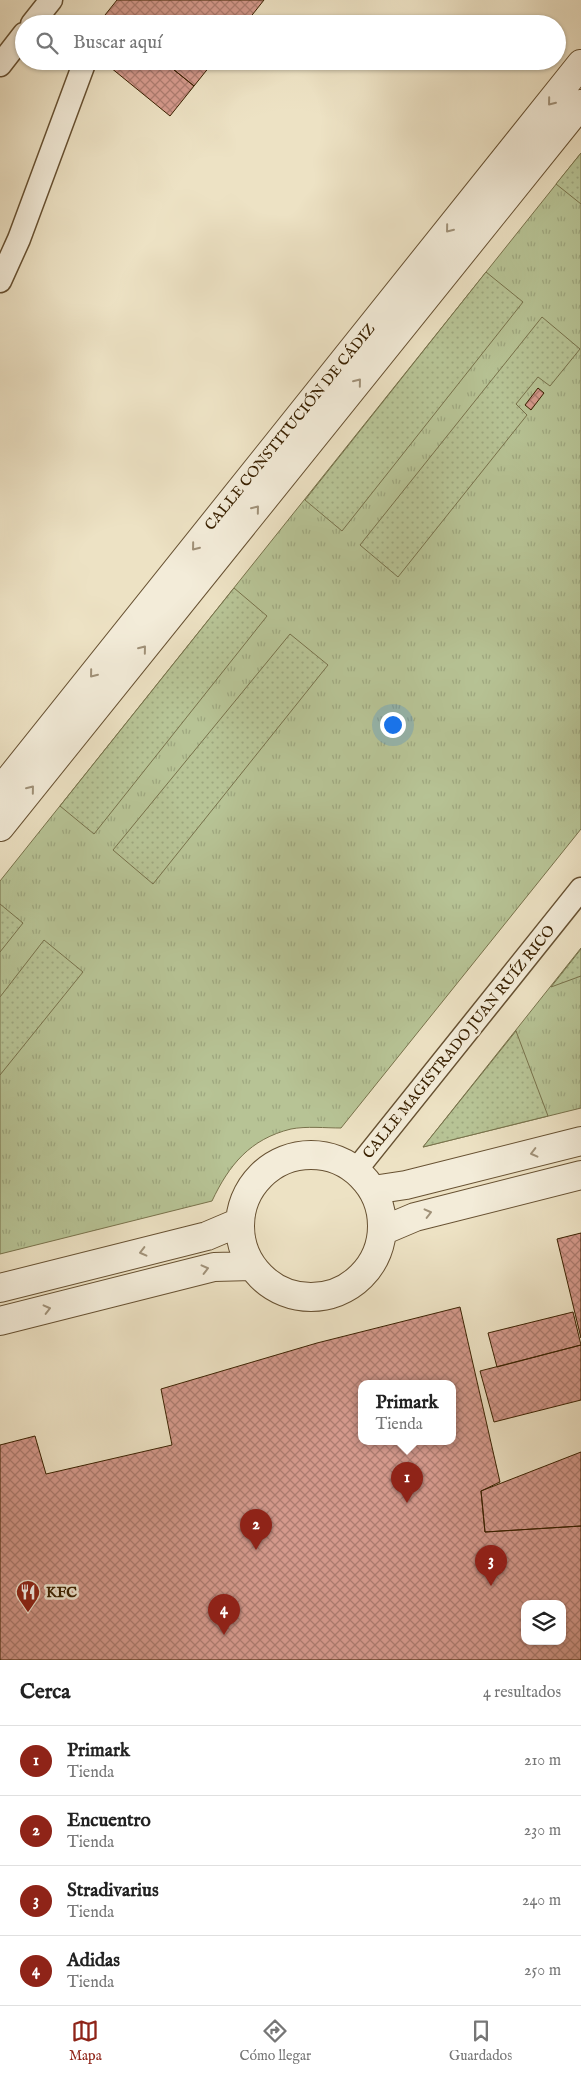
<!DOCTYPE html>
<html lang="es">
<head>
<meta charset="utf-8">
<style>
  body { margin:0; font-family:"IM FELL English",serif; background:#f6f6f6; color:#222 }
  .controls { position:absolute; right:15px; bottom:15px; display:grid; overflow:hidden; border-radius:10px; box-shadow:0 1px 4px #0004 }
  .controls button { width:45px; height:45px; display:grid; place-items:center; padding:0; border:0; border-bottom:1px solid #e0e0e0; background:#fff; color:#222; font:25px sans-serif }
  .you { position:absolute; left:392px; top:724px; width:18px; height:18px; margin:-12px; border:4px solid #fff; border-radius:50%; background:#1a73e8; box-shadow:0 0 0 8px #1a73e833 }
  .badge { display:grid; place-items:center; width:32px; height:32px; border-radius:50%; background:#8f2418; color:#fff; font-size:16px; font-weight:700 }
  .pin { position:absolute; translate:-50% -41px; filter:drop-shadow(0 1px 2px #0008) }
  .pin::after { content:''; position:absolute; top:26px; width:18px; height:15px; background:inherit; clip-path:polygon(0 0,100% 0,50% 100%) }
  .popup { position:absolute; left:358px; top:1380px; width:98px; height:65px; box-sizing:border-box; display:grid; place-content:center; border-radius:10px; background:#fff; filter:drop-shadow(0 1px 4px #0005); font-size:16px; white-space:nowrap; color:#767676 }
  .popup b { font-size:19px; color:#222 }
  .popup::after { content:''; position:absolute; left:50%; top:100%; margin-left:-10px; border:10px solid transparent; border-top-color:#fff }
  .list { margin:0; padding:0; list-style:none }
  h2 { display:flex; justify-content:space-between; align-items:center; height:65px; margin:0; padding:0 20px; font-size:21px }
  h2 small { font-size:16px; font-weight:400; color:#767676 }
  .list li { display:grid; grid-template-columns:32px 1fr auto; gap:15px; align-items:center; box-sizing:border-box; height:70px; padding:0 20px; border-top:1px solid #e0e0e0 }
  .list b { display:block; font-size:19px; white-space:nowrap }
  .list p { margin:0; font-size:16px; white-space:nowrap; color:#767676 }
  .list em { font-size:16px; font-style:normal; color:#767676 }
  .icon { flex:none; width:28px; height:28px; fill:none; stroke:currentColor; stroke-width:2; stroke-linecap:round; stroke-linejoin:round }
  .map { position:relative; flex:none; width:581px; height:1660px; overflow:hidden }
  .search { position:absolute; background:#fff; box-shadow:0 1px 4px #0004; left:15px; right:15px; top:15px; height:55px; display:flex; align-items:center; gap:12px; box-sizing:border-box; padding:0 18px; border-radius:28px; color:#767676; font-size:19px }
  .sheet { height:345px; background:#fff }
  nav { display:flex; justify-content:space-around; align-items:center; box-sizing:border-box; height:70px; border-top:1px solid #e0e0e0; background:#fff; font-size:14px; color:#767676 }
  nav a { display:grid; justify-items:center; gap:2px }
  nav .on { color:#8f2418 }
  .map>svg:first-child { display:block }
  .grass { fill:url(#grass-tufts); stroke:#78724b }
  .garden { fill:url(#garden-dots); stroke:#78724b }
  .building { fill:url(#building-cross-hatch); stroke:#3a2101; fill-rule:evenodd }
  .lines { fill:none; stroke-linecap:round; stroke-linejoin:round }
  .minor-casing { stroke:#675132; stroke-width:25 }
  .tertiary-casing { stroke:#675132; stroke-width:30 }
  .minor { stroke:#f3ecd9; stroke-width:22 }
  .tertiary { stroke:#f3ecd9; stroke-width:28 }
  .oneway { stroke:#a09178 }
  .labels { text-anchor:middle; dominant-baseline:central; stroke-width:5; stroke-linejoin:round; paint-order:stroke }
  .street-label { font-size:15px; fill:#3a2101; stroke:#f3ecd9 }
  .poi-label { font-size:15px; font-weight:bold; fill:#3a2101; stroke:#f3ecd9; text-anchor:start }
</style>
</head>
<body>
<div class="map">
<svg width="581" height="1660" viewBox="0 0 581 1660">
  <defs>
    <pattern id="grass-tufts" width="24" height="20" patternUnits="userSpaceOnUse" patternTransform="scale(1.25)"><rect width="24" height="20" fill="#b7c395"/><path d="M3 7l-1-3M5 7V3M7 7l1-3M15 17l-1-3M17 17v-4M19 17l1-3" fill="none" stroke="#9ea77f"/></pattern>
    <pattern id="garden-dots" width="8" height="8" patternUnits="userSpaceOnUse" patternTransform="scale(1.25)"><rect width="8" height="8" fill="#b7c395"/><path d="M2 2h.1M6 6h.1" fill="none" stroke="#9ea77f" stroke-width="1.8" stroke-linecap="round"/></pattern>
    <pattern id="building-cross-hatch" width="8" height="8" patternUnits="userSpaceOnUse" patternTransform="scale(1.25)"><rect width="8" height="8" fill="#d4998c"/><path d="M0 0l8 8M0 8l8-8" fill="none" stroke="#ad7c70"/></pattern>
  </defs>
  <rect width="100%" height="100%" fill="#ede2c4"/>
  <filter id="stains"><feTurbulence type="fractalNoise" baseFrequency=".004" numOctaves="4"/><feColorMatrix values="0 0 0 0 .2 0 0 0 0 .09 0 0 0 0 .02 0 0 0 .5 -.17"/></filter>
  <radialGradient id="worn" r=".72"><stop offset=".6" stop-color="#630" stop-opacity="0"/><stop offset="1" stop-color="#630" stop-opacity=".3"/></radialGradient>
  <path class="grass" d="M581,153v676l-240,299c-15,0 -35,-2 -50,1 -41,10 -62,36 -79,72l-212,53v-373z
    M581,948v160l-158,39z"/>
  <path class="garden" d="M581,153v51l-25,-20z
    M486,272l37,30 -181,229 -37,-31z
    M542,317l38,32 -30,37 -12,-9 -22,27 11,11 -129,162 -38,-32z
    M234,588l33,28 -173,218 -34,-28z
    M290,634l38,31 -175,219 -40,-34z
    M0,904l23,19 -23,29z
    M44,940l39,32 -83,103v-78z
    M581,949v27l-30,11z
    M516,1031l32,85 -125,31z"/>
  <path class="building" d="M117,0h147l-19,24h-129l-11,-9z
    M106,61h57l31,25 -24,30 -65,-53z
    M163,61h51l-20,25z
    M538,388l6,5 -13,17 -6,-5z
    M581,1233v105l-24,-99z
    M460,1307l40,175 -19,9 4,41 96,-6v134h-581v-215l35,-9 11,38 126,-29 -11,-56 156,-46zM362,1384h90v58h-90zM525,1604h37v37h-37z
    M573,1312l8,33 -84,22 -9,-34z
    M581,1345v55l-87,22 -14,-51z
    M581,1452v74l-96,6 -4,-41z"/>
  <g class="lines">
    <g class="minor-casing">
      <path id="minor" d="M32,24l19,-24
        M0,65l24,-31
        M0,281l19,-42 66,-178
        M356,1170l225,-281"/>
    </g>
    <g class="tertiary-casing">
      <path id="tertiary" d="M0,791l581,-727
        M0,827l581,-723
        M240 1226a71 71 0 1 1 142 0a71 71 0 1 1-142 0Z
        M373,1190l33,-5 175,-44
        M382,1231l33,-14 166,-42
        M0,1288l207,-52 33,-14
        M0,1321l214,-54 38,-1"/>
    </g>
    <use href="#minor" class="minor"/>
    <use href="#tertiary" class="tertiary"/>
  </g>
  <defs><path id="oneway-chevron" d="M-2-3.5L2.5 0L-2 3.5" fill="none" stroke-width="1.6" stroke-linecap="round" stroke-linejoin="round" transform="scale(1.25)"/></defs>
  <g class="oneway">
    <use href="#oneway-chevron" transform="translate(551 102) rotate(129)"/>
    <use href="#oneway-chevron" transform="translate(449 229) rotate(129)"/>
    <use href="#oneway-chevron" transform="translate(358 382) rotate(-51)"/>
    <use href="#oneway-chevron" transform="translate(256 509) rotate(-51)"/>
    <use href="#oneway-chevron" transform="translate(195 547) rotate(129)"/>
    <use href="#oneway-chevron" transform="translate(143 649) rotate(-51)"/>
    <use href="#oneway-chevron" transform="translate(93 674) rotate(129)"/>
    <use href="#oneway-chevron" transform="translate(31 789) rotate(-51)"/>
    <use href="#oneway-chevron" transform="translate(534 1153) rotate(166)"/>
    <use href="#oneway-chevron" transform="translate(428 1213) rotate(-14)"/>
    <use href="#oneway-chevron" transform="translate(143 1252) rotate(166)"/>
    <use href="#oneway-chevron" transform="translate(205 1269) rotate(-14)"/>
    <use href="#oneway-chevron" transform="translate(47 1309) rotate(-14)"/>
  </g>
  <defs>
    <g id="restaurant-pin" transform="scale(1.25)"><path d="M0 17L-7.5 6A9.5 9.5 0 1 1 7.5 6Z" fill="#8f2418" stroke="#f3ecd9"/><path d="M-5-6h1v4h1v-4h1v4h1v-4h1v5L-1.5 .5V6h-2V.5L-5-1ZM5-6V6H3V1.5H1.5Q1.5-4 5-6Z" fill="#fff"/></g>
  </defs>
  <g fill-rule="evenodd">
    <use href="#restaurant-pin" x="28" y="1592"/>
  </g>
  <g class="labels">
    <g class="street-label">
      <text transform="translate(290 427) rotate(-51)">CALLE CONSTITUCIÓN DE CÁDIZ</text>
      <text transform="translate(459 1042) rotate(-51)">CALLE MAGISTRADO JUAN RUÍZ RICO</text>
    </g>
    <g class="poi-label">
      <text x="46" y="1592">KFC</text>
    </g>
  </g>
  <rect width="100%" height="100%" filter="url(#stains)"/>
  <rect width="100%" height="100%" fill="url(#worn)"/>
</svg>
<div class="controls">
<button><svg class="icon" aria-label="layers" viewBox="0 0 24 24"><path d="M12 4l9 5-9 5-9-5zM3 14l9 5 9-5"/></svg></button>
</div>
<div class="you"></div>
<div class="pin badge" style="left:407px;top:1503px">1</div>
<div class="popup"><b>Primark</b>Tienda</div>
<div class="pin badge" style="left:256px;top:1550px">2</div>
<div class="pin badge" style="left:491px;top:1586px">3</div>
<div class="pin badge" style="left:224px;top:1635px">4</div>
<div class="search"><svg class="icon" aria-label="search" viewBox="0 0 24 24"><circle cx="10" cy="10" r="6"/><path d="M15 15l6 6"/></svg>Buscar aquí</div>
</div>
<section class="sheet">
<h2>Cerca<small>4 resultados</small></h2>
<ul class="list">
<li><span class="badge">1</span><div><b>Primark</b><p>Tienda</p></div><em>210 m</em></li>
<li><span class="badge">2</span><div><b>Encuentro</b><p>Tienda</p></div><em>230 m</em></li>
<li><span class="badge">3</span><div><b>Stradivarius</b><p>Tienda</p></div><em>240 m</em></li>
<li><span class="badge">4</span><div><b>Adidas</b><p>Tienda</p></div><em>250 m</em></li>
</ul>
</section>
<nav>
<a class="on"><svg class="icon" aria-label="map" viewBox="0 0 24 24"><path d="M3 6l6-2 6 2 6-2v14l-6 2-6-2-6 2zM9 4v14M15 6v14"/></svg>Mapa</a>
<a><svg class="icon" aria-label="directions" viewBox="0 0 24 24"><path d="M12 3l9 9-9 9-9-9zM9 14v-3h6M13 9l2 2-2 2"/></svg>Cómo llegar</a>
<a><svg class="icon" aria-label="saved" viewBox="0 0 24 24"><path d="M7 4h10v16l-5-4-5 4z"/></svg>Guardados</a>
</nav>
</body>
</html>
